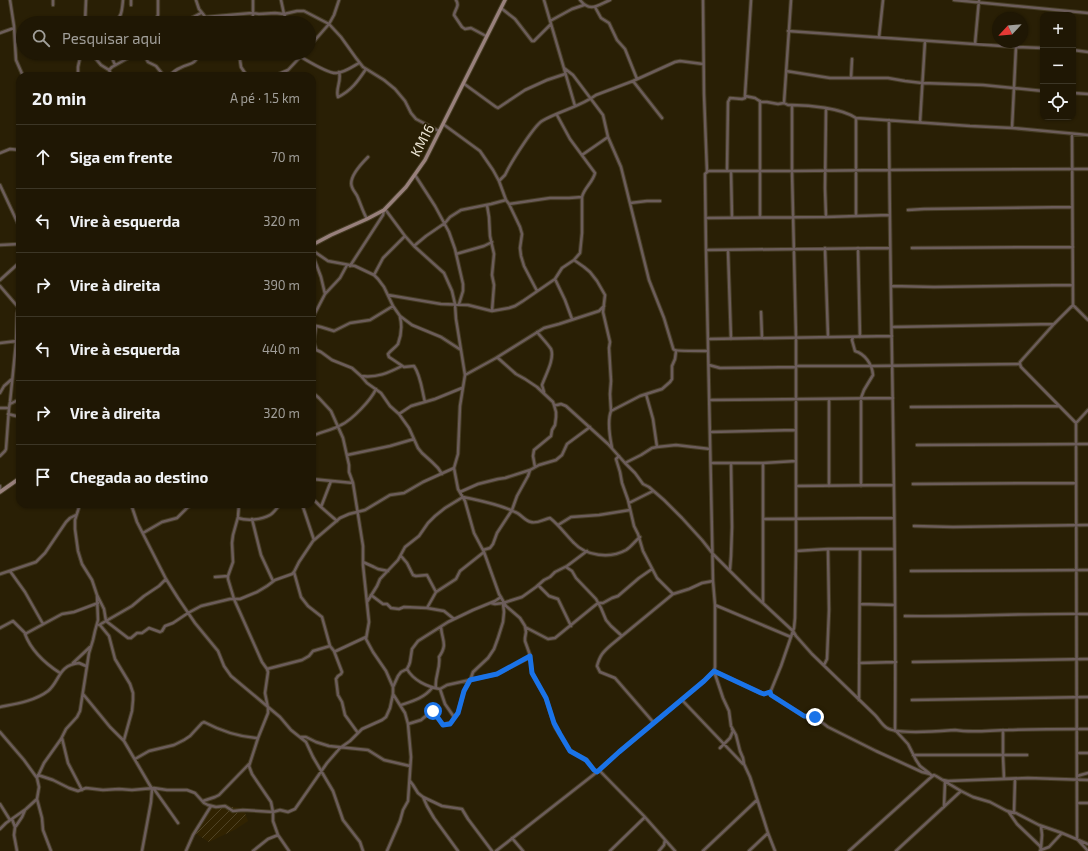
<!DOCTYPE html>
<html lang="pt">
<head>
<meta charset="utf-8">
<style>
  body { margin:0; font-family:"Exo 2",sans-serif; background:#2c2413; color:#f1f3f6 }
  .controls { position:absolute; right:12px; top:12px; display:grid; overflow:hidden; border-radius:8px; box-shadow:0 1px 3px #0004 }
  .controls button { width:36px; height:36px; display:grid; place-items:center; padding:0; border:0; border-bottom:1px solid #3c3626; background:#1f1704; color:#f1f3f6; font:20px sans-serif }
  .compass { position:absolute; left:992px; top:12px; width:36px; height:36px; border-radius:50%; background:#1f1704; box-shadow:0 1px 3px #0004; rotate:244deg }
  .stop { position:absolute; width:12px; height:12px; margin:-9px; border:3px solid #1a73e8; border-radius:50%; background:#fff }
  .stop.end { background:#1a73e8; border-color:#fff; box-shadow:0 1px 4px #0008 }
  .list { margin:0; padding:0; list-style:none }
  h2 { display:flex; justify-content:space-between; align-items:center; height:52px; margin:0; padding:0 16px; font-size:17px }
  h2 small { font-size:13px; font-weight:400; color:#a19f9a }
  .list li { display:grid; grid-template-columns:26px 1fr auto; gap:12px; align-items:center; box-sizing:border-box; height:64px; padding:0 16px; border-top:1px solid #3c3626 }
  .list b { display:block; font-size:15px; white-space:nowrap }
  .list em { font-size:13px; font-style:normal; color:#a19f9a }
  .icon { flex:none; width:22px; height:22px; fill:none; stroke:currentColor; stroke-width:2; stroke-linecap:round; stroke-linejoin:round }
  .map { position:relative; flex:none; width:1088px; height:851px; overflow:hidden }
  .search { position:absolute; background:#1f1704; box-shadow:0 1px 3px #0004; left:16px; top:16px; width:300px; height:44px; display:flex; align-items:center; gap:10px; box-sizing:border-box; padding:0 14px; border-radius:22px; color:#a19f9a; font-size:15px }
  .panel { position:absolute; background:#1f1704; box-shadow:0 1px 3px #0004; left:16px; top:72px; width:300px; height:436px; border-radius:12px }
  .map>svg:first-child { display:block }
  .industrial { fill:url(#industrial-furrows) }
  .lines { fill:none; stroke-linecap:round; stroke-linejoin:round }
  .street-casing { stroke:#443b22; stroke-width:4.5 }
  .secondary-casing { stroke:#443b22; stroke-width:5.5 }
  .street { stroke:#6c5d5b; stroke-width:2.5 }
  .secondary { stroke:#98807c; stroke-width:3.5 }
  .route { stroke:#1a73e8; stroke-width:5 }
  .labels { text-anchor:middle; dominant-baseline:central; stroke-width:3.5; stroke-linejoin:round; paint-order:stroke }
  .street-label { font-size:14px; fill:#ece5d5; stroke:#291f05 }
</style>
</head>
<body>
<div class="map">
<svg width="1088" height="851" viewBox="0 0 1088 851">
  <defs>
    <pattern id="industrial-furrows" width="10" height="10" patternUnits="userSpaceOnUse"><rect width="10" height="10" fill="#312301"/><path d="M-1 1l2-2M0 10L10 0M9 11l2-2" fill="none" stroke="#4f4325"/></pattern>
  </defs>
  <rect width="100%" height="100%" fill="#291f05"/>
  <path class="industrial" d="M225,806l18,2 5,13 -12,8 -27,13 -14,-9 17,-26z"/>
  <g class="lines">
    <g class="street-casing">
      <path id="street" d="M10,0l4,26 2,34 7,16
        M131,0v5
        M196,0l3,9 8,10 2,4
        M281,0l3,14 4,9
        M456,0c4,6 -1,9 -2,15l8,12 3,2 6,-1 15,8
        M544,0l31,106
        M580,0c10,13 18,5 30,0
        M791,0l-7,103 4,2h4v66l4,166v214l-1,67 -1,10 -13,38 -11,27 1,2 33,21 11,1 13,10 48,24 46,21 8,2 2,2
        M954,0l134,13
        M53,5v-5
        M595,7l6,11 8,5 8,17 8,9 12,30
        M501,8l14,11 17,22h2l17,-17
        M206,17l46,-4 7,1 16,-1 9,1 13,-3h7l25,13 12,13 15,21 7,9 21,13 11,9 10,12 6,12 5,6 21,11 3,1
        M156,21l9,2
        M550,21l22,-12 12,-4
        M85,23l1,-23
        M114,23c8,-6 8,-13 9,-23
        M154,23l4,-8v-15
        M182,23l19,-10
        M251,23l2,-8v-15
        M788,31l228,16 27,1
        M0,33l14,-5
        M879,37l4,-37
        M975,44l4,-44
        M309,47l20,-23 5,-9 5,-15
        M1073,50l15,2
        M91,53l10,12 8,5 3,-3 25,-14
        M110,53l5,12
        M143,53l5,9 8,4 8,10
        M239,53l2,14 6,9
        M301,57c7,4 28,17 35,16 8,0 16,-6 23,-10
        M564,68l9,7 30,40 5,22 13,30 28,113 15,38 9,30c0,1 1,2 2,2 2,1 28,1 33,1
        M109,70l3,6
        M786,71l44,7h58l17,3 17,2 61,2 60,6
        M339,72c3,9 -4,17 -1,25 13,-6 20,-16 28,-28
        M78,76v-9l3,-14
        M169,76c3,-3 6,-6 11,-8 11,-6 13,-1 20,-15
        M274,76l14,-6 16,-17
        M851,78l1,-19
        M633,81l29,37
        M463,83l33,24 2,1 27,-18 22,-10 18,-6
        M1073,93l15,1
        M745,96l10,2 6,4h6l11,2 6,-1
        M792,105c17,0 49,3 64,13l114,8 42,2 76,7
        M826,109l-1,79 1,29
        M856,118v98
        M889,120c1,204 8,407 6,611
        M920,122l5,-81
        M443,124l37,27 13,19 6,11 7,19 3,4 11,23 2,7 -2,14 1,8 3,10 13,25
        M1012,128l4,-81
        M1072,134l1,171
        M0,153l10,-4 10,1
        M582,155l26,-18
        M727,171l1,-69 2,-4 12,1 3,-1v-3l6,-95
        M731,171l1,47
        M707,172l2,-1h83l97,-1 199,-1
        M415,175l20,31 14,26 6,17 8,35v7l-4,13
        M499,181l6,-6 3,-6c6,-11 26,-43 34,-48 17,-10 38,-14 54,-26l37,-14 42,-19 5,-1 23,3
        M0,185l20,43
        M630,203l17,-2h13
        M509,204l41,-6h19l13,-1
        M487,205l2,12 1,19 4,18 -2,21 2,10 -2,26
        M385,209l20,27 9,10 30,27 8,18 3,13 1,15 9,56 -5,31 -2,48 -4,14 4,21 7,12 9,32 10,19 15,42 7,12 14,12 5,8 1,6 -1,6v3l5,14 2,18 14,25 9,29 15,24 17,9 7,10 3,2
        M908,210l16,-1 148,-2
        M760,217v-116
        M706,218l120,-1 63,-2
        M367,219c-4,-7 -6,-14 -9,-21 -1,-4 -5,-7 -6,-11 -4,-9 10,-24 16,-30
        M0,245l20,-1
        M414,246l12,-10 19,-13 5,-6 11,-7 30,-6 15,-4
        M825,248l3,88
        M858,248l2,89
        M912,248l161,-1
        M312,250l16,11 27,5 19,9 4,4 6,8 9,19 7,10 12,9 29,12 20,13
        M706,250l184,-2
        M728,250l3,89
        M312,253l9,24 4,17
        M456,254l28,-8 8,-4
        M574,260l10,7 6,5 7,9 8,14 -2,17 7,30 -1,6 2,33 -1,13 1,17
        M350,266l33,-51 1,-5
        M374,275l9,-17 22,-22
        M555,279l10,21 7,19
        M0,280l20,-18
        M0,286l18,21
        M891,286l43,1 139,-2
        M388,295l53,9 27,1 24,6 17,-3 6,-2 8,-5 32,-22 7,-11 12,-8 6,-7 2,-20v-36c2,-9 11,-15 13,-24l-25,-34 -13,-24
        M761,312l1,26
        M400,317c2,8 1,19 -2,27 -3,4 -7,6 -10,10l1,3 15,10 10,-1c7,10 8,25 11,36
        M312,319l13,-25 15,-16 7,-13
        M312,325l9,2 13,4 16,-8 20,-3 23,-14
        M892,327l162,-3
        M537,332c4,5 10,11 14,17 4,10 -6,27 -9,36l2,7
        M853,337l-1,3 3,11c10,3 17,13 18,24l-9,15 -3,8v88
        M709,339c61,-1 122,-2 183,-3
        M0,343l17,-2
        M16,348h4
        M312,348l9,4 11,8 20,8 9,8 6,7 14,10 9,13 9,8 10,14 9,20 4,5 10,9 6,6 4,6
        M316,349l-2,-7 2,-16
        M496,358l48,-30 15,-4 40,-13 5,-5
        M1020,364v-2l34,-38 19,-19 15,15
        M1020,364l1,3 54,55h2l11,-12
        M709,365l11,3 76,-1
        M796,366h76l148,-2
        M465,375l31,-17h2l18,16 9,5 12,8 16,15 1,3h3l4,-1 5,2 42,38 17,19 16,-8 11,-7 5,-1 19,-2 34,4
        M361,376c16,2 27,-3 41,-10
        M312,392l7,6 12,13 12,27 6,27v7l4,11 10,63v19l6,57 -3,17 7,13 13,19 7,16v7l12,19 3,11 3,33 -3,44 -5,9 -3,11 -13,30
        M0,393l4,-7 8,-7
        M646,394l7,25 4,28
        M829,399v87
        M710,400l183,-2
        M10,404l10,-5
        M911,407l148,-1
        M0,408h9
        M8,414l12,3
        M399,414l12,-8 24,-7 27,-11
        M1076,423l1,416 11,12
        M710,432l86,-2
        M312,436c9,-4 20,-6 29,-11 11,-5 30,-25 35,-36
        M917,445l171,-1
        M612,448c-2,-10 -5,-27 -1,-37l29,-15 22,-7 8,-7 2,-3v-13l3,-7 1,-8
        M347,455l43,-9 24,-7
        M0,456l5,-5 1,-2 3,-41 1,-6 6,-59 1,-30 3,-11
        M619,456l-3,3 4,13 2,11 6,17 6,26 4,8 5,17 14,27 16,16
        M625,463l10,10 8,11 6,3 15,13 18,18 20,22 11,14 39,39 41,38 3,5 16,18 63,61c4,4 7,10 12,13 11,7 54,3 68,2 18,3 35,0 53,0 26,-1 53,-1 80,-1
        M711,463h52l33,-2
        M535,467l-2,-11 1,-6 17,-14 1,-6 3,-5 1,-8v-5l-2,-7
        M312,479l41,4
        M913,484l163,-1
        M0,486v6
        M796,486l98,-1
        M460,492l18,-8 20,-5 7,-1 25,-8 9,-5 17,-5 6,-5 5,-11 23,-17
        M312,498l9,9 16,14
        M629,503l24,-12
        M131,504l6,18 29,57 12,19 17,25 23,28 6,15 7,10 49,41 11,13 15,12 7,15 20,34 10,29 17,22 3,9
        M239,504l-1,13 -5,18 -1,8 1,19 -5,14v3l6,20 28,63 5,7 1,3 -3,21 3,15v5l-10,25 -9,28 3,8 19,28 2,10v9l5,14 11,16
        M302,504l12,36
        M321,507l10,-26
        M238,518c9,3 23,2 32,-3 4,-2 7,-8 11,-11
        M252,519l9,36 12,26
        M763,519l131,-1
        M558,525l13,-8 28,-2 31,-5
        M914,526l39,1 135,-2
        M143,533l19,-11 15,-4 11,-11 6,-3
        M483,550l7,-2 3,-4 4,-11 15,-23 5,-14 11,-20 2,-6
        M796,551l32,-2h66
        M401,556l6,7 6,12 3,1 11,-1 9,17
        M363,562l11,5 4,2 10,2
        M566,567l6,4 4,7 20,21 5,9 5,12 5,6 11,10
        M730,569l1,-13 1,-29 -1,-64
        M10,571l15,21 18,32
        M911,571l177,-1
        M294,572l7,25 7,9 14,11 8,29 4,5h2l30,-14
        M0,574l36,-12 9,-9 21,-31 4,-4 6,-3
        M215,577l13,-1
        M538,585l11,11 9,3 13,27
        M97,595l7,14 2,12 22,17h3l6,-5h5l7,-5 11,4 2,-1 3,-5 8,-3 15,-10 13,-7 29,-7h10l17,-7 10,-6 8,-6 17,-6 2,-2 5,-10 14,-21 27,-23 9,-4 16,-4 25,-15 14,-2 19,-11 31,-14
        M371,595l12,9h4l4,4 8,1 5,-2 23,1 17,3 10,8
        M367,602l10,-16 3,-7 18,-19 7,-13 14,-11 9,-13 7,-7 10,-8 18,-11c18,4 36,7 52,15 6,2 10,9 16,10 6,2 13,-3 19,-4 9,7 16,17 24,25 12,13 36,16 52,7 5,-3 9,-9 14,-13
        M491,603l4,1 8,-1 19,-6 14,-10 8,-7 6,-3 5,-5 12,-6 20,-15
        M763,603v-140
        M860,604l35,1
        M715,605l76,32
        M427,608l9,-16 20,-13 4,-8 24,-19
        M905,616c61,1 122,-3 183,-2
        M99,625l33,-19 12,-10 15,-10 7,-7
        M100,625l9,11 6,23 15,25 3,9v7l-1,11 -8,29
        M525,627l23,12 7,-1 38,-31 5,-4h5l9,-5 6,-2 21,-18 13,-9
        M0,628l13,-7 13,13
        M334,651l8,21 -1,2 -3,2 -2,3 2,16 4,7 3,13 13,18
        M913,662l175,-3
        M73,663l17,-16
        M859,663l37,-1
        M824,665l3,-6 1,-24 1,-25 -1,-61
        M267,669l35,-9 7,-4 4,-5 17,-5
        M407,669c6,11 20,18 33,20l7,-4 50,-11 33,-17
        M714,671l9,27 6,13 2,15 5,9 4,16 3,7 1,6 6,13 10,31 3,9 5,16 7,18
        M714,671l47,22 3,1 6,-2
        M60,673c-14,-9 -29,-23 -35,-39l37,-20 12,-2 24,-9
        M393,687l5,-11 3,-4 6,-3 2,-4 1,-3 2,-13 6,-8 30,-19 25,-12 22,-9 6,-4
        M436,688c-2,-10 5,-20 3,-31 9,-13 3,-16 2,-30
        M440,689l5,15 9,13
        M83,694l27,33 14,14 28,48 -1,13 -9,49
        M682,700l61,64
        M859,700l1,-151
        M912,700l176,-3
        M401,705c12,-4 23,-7 31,-17
        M0,707c15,-3 35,-6 48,-16 12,-10 10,-26 31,-28l7,3
        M654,723l-39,-45 -15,-6 -3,-6c3,-11 6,-14 14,-21l62,-51 16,-5 13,-6 11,-2
        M408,724l13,-4 11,-9 11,14 9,-3 2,-5 4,-4 6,-22 6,-10 3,-9 15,-14 6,-9 4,-11 5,-16 1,-10 -1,-9
        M1003,730v26l1,22
        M896,731l12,13 8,16 4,6 9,7
        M0,732l24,28 13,18 2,9 -2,12 5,19 1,12 8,21
        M300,737h6l10,5 13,4 39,4 16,10 26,6
        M62,738l6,25 14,27
        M720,748l10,-10 3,-7 -1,-2
        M1077,753h11
        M913,755h114
        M135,759l14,-8 25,-6 10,-5 6,-4 12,-13 2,-1c17,9 34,15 54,16
        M599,770l45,46 31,35
        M38,775l15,5 16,8 9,3 8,-3 17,2 16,-1 13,1 22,-2 13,2h20l8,3 9,10 4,2 8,2 9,-1 8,5 10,-1 30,2 7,-2 8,2 7,-3 32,-46 13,-15 10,-7 12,-12 20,-9 4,-3 4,-9 3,-14
        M1077,776l11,-3
        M37,778l7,-15 17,-24 5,-10 11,-12 3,-6 9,-58 4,-13 2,-9 3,-11 -1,-25 -5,-15 -10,-16 -4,-13 -3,-22v-9l5,-16
        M943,780l5,1 80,-3 60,2
        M410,781l3,4 5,8 5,4 19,9 20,3 6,10 24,32
        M154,789l24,34
        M423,797l4,9 7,12 24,33
        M203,801l12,-4 4,-2 30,-31
        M1077,803h11
        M0,804l10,16
        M944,807l1,-25
        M1008,811l9,13 23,22 1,3 -1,2
        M1014,813l1,-34
        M12,819l3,8 -1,8 3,16
        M16,826l6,-9 3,-7
        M1041,826l1,9 -1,13
        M0,829l6,-6 20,-14 11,-10
        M512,838l11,13
        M1041,850l8,-3 13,-14
        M186,851l7,-16 18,-29
        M253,851l15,-12 10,-4
        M496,851l101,-79 22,-20 85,-71 10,-10 1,-4v-62l-2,-24 -7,-331 -1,-76 2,-2 -3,-78 -1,-94
        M610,851l35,-34
        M659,851l5,-6 1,-5
        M703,851l54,-51
        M749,851l19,-18
        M849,851l80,-72 5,-4 2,1 25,15 12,6 17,5 17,9 9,2 23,12 23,8 26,11
        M896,851l65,-60"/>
    </g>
    <g class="secondary-casing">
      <path id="secondary" d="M312,245l19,-10 36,-16 17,-9 22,-23 19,-27 80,-160
        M0,492l20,-14"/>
    </g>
    <use href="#street" class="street"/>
    <use href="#secondary" class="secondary"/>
  </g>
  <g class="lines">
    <path class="route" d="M433,711l10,14 7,-1 8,-11 6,-22 6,-11 27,-6 33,-18 2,17 14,25 8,25 6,11 10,17 16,9 8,10 3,2 22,-20 85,-71 10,-10 47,22 3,1 6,-2 1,3 33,21 11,1"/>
  </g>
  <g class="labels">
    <g class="street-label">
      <text transform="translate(422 140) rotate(-62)">KM16</text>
    </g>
  </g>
</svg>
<div class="controls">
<button>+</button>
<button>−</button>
<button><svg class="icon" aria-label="locate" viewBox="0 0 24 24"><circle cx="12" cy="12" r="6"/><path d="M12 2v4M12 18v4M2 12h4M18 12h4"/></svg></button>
</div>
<svg class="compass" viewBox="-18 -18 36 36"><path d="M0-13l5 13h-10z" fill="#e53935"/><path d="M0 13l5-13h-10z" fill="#a19f9a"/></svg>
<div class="stop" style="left:433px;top:711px"></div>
<div class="stop end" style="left:815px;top:717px"></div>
<div class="search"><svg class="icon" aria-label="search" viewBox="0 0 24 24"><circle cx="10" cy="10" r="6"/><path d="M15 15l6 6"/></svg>Pesquisar aqui</div>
<section class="panel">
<h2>20 min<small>A pé · 1.5 km</small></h2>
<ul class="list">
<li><svg class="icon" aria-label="ahead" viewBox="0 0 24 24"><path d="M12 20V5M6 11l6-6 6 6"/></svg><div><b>Siga em frente</b></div><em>70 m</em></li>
<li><svg class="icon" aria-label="left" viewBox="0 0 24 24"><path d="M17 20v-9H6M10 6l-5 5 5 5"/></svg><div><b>Vire à esquerda</b></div><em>320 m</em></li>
<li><svg class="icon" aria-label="right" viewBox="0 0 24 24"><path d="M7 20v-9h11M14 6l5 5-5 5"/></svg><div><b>Vire à direita</b></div><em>390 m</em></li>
<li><svg class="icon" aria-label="left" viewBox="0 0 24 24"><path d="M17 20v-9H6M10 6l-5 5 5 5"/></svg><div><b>Vire à esquerda</b></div><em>440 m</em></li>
<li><svg class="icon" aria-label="right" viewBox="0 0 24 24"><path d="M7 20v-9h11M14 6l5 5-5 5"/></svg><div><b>Vire à direita</b></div><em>320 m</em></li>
<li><svg class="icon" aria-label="arrive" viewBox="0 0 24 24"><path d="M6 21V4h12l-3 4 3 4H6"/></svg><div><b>Chegada ao destino</b></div></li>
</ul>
</section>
</div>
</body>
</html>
